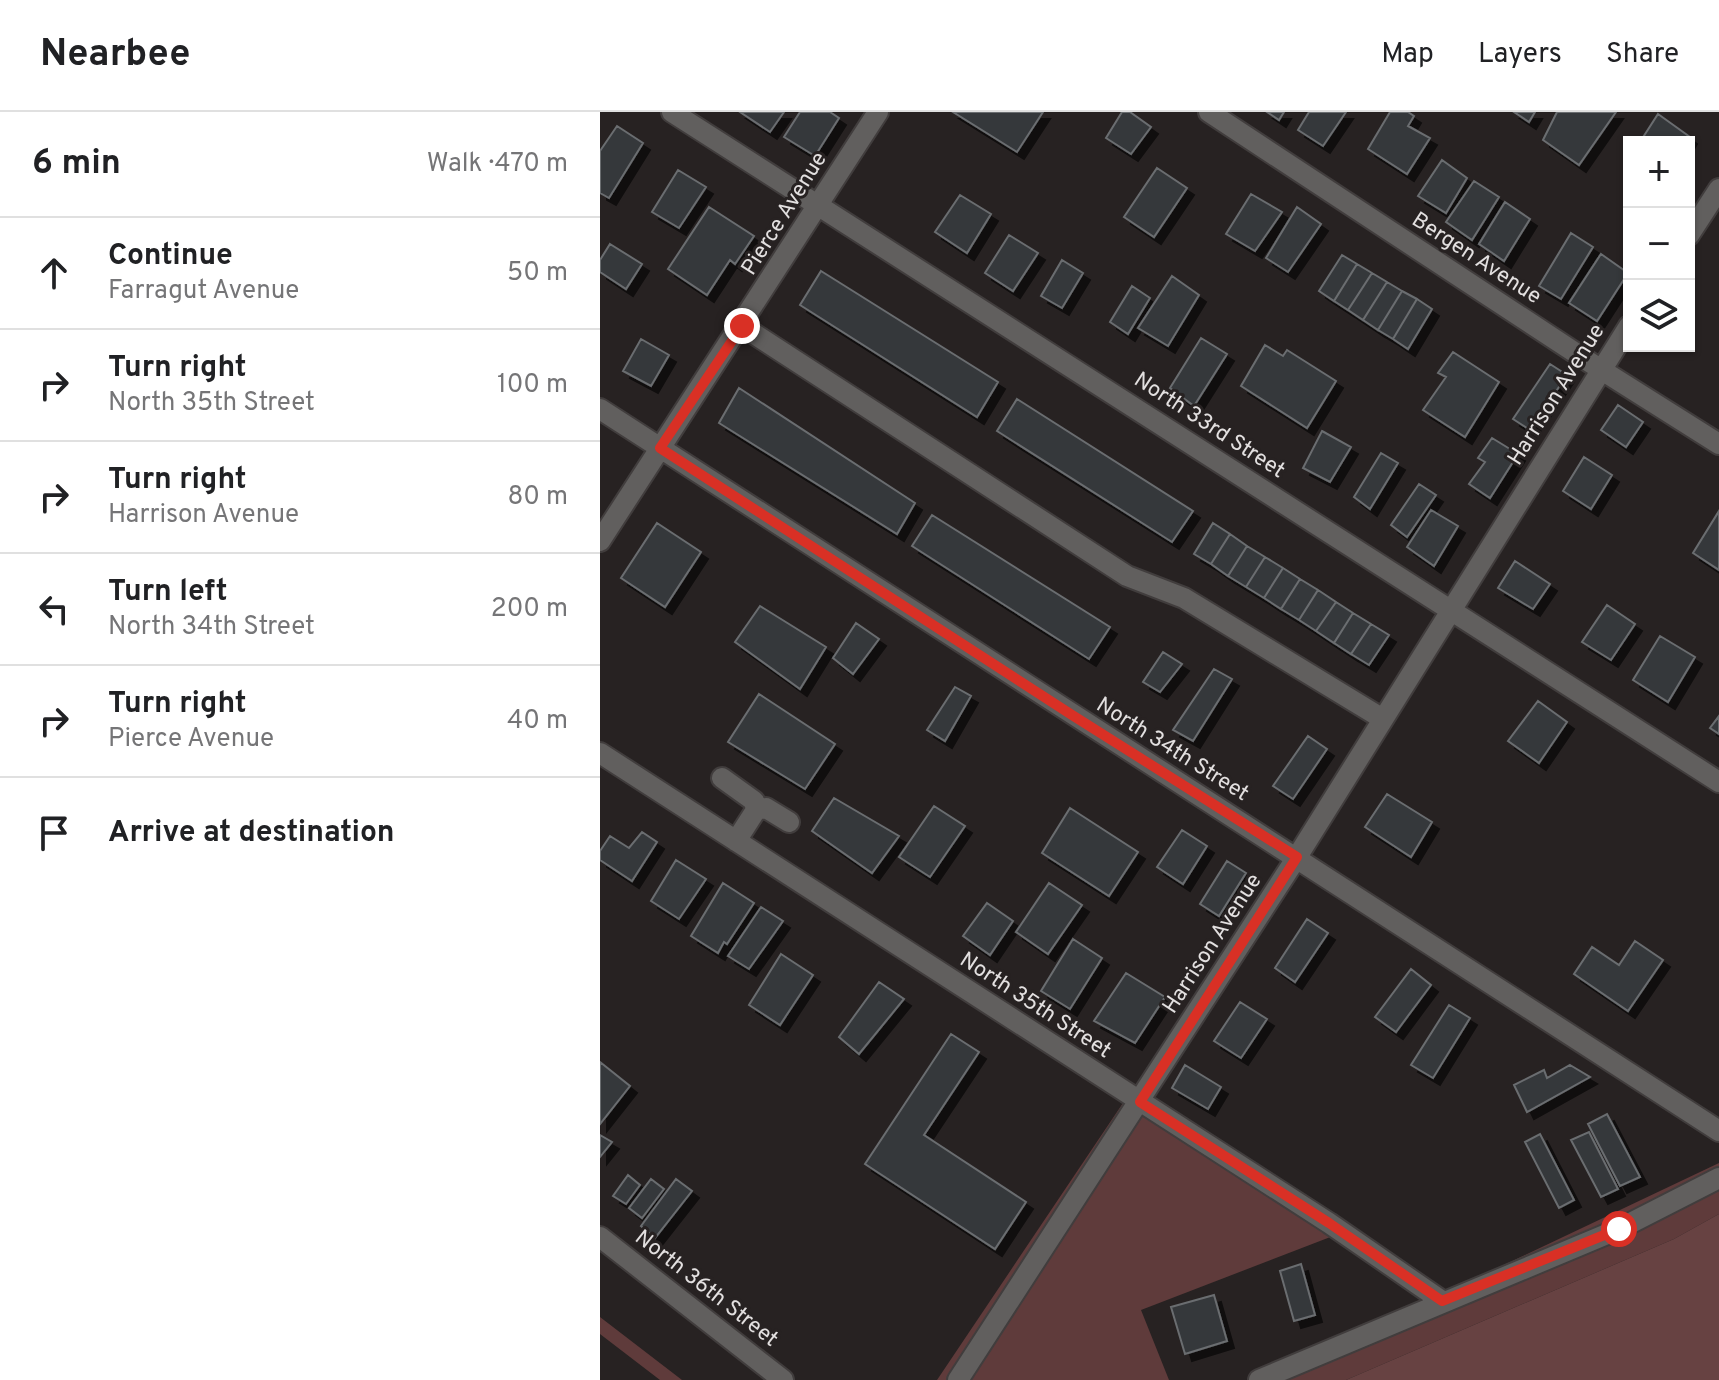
<!DOCTYPE html>
<html lang="en">
<head>
<meta charset="utf-8">
<style>
  body { margin:0; font-family:Overpass,sans-serif; background:#f2f2f2; color:#202124 }
  .controls { position:absolute; right:24px; top:24px; display:grid; overflow:hidden; border-radius:0px; box-shadow:0 2px 6px #0004 }
  .controls button { width:72px; height:72px; display:grid; place-items:center; padding:0; border:0; border-bottom:2px solid #e0e0e0; background:#fff; color:#202124; font:40px sans-serif }
  .stop { position:absolute; width:24px; height:24px; margin:-18px; border:6px solid #d93025; border-radius:50%; background:#fff }
  .stop.end { background:#d93025; border-color:#fff; box-shadow:0 2px 8px #0008 }
  .list { margin:0; padding:0; list-style:none }
  h2 { display:flex; justify-content:space-between; align-items:center; height:104px; margin:0; padding:0 32px; font-size:34px }
  h2 small { font-size:26px; font-weight:400; color:#757577 }
  .list li { display:grid; grid-template-columns:52px 1fr auto; gap:24px; align-items:center; box-sizing:border-box; height:112px; padding:0 32px; border-top:2px solid #e0e0e0 }
  .list b { display:block; font-size:30px; white-space:nowrap }
  .list p { margin:0; font-size:26px; white-space:nowrap; color:#757577 }
  .list em { font-size:26px; font-style:normal; color:#757577 }
  .icon { flex:none; width:44px; height:44px; fill:none; stroke:currentColor; stroke-width:2; stroke-linecap:round; stroke-linejoin:round }
  .map { position:relative; flex:none; width:1119px; height:1268px; overflow:hidden }
  header { display:flex; align-items:center; gap:48px; box-sizing:border-box; height:112px; padding:0 40px; background:#fff; border-bottom:2px solid #e0e0e0 }
  header strong { font-size:38px }
  nav { display:flex; gap:44px; margin-inline-start:auto; font-size:28px }
  main { display:flex }
  aside { flex:1; background:#fff }
  .map>svg:first-child { display:block }
  .green { fill:#5f3b3b }
  .forest { fill:#674242 }
  .building { fill:#36383b; stroke:#6a6d70; stroke-width:2; filter:url(#shadow) }
  .lines { fill:none; stroke-linecap:round; stroke-linejoin:round }
  .minor-casing { stroke:#413d3d; stroke-width:24 }
  .minor { stroke:#615f5e; stroke-width:20 }
  .route { stroke:#d93025; stroke-width:10 }
  .labels { text-anchor:middle; dominant-baseline:central; stroke-width:6; stroke-linejoin:round; paint-order:stroke }
  .street-label { font-size:22px; fill:#e3e0e0; stroke:#272222 }
</style>
</head>
<body>
<header>
<strong>Nearbee</strong>
<nav><a>Map</a><a>Layers</a><a>Share</a></nav>
</header>
<main>
<aside>
<h2>6 min<small>Walk · 470 m</small></h2>
<ul class="list">
<li><svg class="icon" aria-label="ahead" viewBox="0 0 24 24"><path d="M12 20V5M6 11l6-6 6 6"/></svg><div><b>Continue</b><p>Farragut Avenue</p></div><em>50 m</em></li>
<li><svg class="icon" aria-label="right" viewBox="0 0 24 24"><path d="M7 20v-9h11M14 6l5 5-5 5"/></svg><div><b>Turn right</b><p>North 35th Street</p></div><em>100 m</em></li>
<li><svg class="icon" aria-label="right" viewBox="0 0 24 24"><path d="M7 20v-9h11M14 6l5 5-5 5"/></svg><div><b>Turn right</b><p>Harrison Avenue</p></div><em>80 m</em></li>
<li><svg class="icon" aria-label="left" viewBox="0 0 24 24"><path d="M17 20v-9H6M10 6l-5 5 5 5"/></svg><div><b>Turn left</b><p>North 34th Street</p></div><em>200 m</em></li>
<li><svg class="icon" aria-label="right" viewBox="0 0 24 24"><path d="M7 20v-9h11M14 6l5 5-5 5"/></svg><div><b>Turn right</b><p>Pierce Avenue</p></div><em>40 m</em></li>
<li><svg class="icon" aria-label="arrive" viewBox="0 0 24 24"><path d="M6 21V4h12l-3 4 3 4H6"/></svg><div><b>Arrive at destination</b></div></li>
</ul>
</aside>
<div class="map">
<svg width="1119" height="1268" viewBox="0 0 1119 1268">
  <defs>
    <filter id="shadow"><feDropShadow dx="7" dy="7" stdDeviation="0" flood-color="#0009"/></filter>
  </defs>
  <rect width="100%" height="100%" fill="#272222"/>
  <path class="green" d="M523,991l210,133 -192,74 28,70h-232z
    M1119,1051v51l-45,25 -328,141h-85z
    M0,1205l82,63h-22l-60,-46z"/>
  <path class="forest" d="M1119,1102v166h-373l328,-141z"/>
  <path class="building" d="M140,0h44l-14,20z
    M200,0h30l9,6 -24,38 -31,-19z
    M353,0h90l-26,40z
    M522,0h8l21,15 -20,27 -25,-16z
    M667,0h17l-5,8z
    M709,0h37l-23,34 -25,-16z
    M790,0h18l6,4 -6,10 22,12 -23,36 -39,-25z
    M914,0h21l-6,10z
    M957,0h59l-37,53 -36,-25z
    M1058,2l32,23 -3,5h-47z
    M17,14l26,17 -34,55 -9,-5v-42z
    M842,48l25,18 -21,35 -28,-17z
    M557,56l30,20 -33,49 -30,-20z
    M78,58l28,17 -27,41 -27,-16z
    M874,69l25,16 -27,43 -26,-18z
    M651,82l31,18 -27,39 -29,-17z
    M360,83l31,19 -24,39 -32,-21z
    M905,90l25,17 -26,42 -25,-17z
    M109,95l45,29 -19,28 -5,-4 -23,35 -39,-26z
    M697,95l24,17 -33,48 -22,-14z
    M971,121l22,14 -32,52 -22,-13z
    M409,123l29,18 -25,38 -28,-18z
    M10,132l32,20 -16,25 -26,-17v-12z
    M1001,142l27,19 -31,48 -28,-18z
    M742,143l15,9 -23,37 -15,-10z
    M462,148l21,13 -21,35 -21,-12z
    M757,152l15,9 -24,37 -14,-9z
    M221,159l177,111 -21,35 -177,-112z
    M772,161l15,9 -24,38 -15,-10z
    M572,164l27,19 -31,51 -30,-18z
    M787,170l15,9 -24,39 -15,-10z
    M532,174l18,12 -22,36 -18,-12z
    M802,179l15,8 -24,40 -15,-9z
    M817,187l15,10 -24,40 -15,-10z
    M601,226l26,16 -33,52 -24,-18z
    M41,227l28,16 -18,31 -28,-15z
    M665,233l18,11 4,-6 49,31 -29,47 -66,-42z
    M853,240l46,30 -34,55 -42,-27 23,-33 -8,-4z
    M950,252l17,11 -37,55 -17,-11z
    M139,276l176,115 -18,31 -178,-111z
    M417,287l176,112 -21,31 -175,-111z
    M1018,293l25,17 -17,25 -25,-17z
    M722,319l29,16 -21,35 -27,-14z
    M892,326l26,16 -28,44 -21,-14 16,-22 -7,-4z
    M781,341l17,10 -28,46 -16,-12z
    M984,345l28,18 -21,34 -28,-18z
    M819,372l17,11 -29,42 -16,-12z
    M831,398l27,16 -24,40 -27,-19z
    M1119,399v59l-26,-17z
    M332,403l178,112 -21,32 -177,-113z
    M57,411l44,29 -36,55 -44,-29z
    M613,411l17,11 -19,30 -17,-10z
    M630,422l17,12 -19,30 -17,-12z
    M647,434l18,11 -19,30 -18,-11z
    M665,445l18,11 -19,30 -18,-11z
    M915,449l35,23 -17,25 -35,-21z
    M683,456l17,11 -19,30 -17,-11z
    M700,467l18,11 -19,30 -18,-11z
    M718,478l18,12 -20,29 -17,-11z
    M736,490l17,11 -19,30 -18,-12z
    M1007,493l28,19 -24,36 -29,-18z
    M160,494l66,41 -26,42 -65,-47z
    M753,501l18,11 -20,30 -17,-11z
    M256,511l23,16 -26,35 -20,-16z
    M771,512l18,11 -20,30 -18,-11z
    M1060,524l35,21 -27,45 -35,-22z
    M563,540l19,12 -22,28 -17,-10z
    M614,557l18,10 -39,62 -20,-11z
    M355,575l16,9 -26,45 -18,-11z
    M159,582l76,50 -30,45 -77,-47z
    M938,589l29,21 -28,41 -31,-22z
    M1119,604v18l-9,-6z
    M708,624l19,13 -34,50 -20,-13z
    M787,682l45,28 -21,35 -46,-30z
    M234,686l65,38 -27,37 -60,-42z
    M334,694l31,20 -35,51 -31,-20z
    M470,696l68,44 -29,44 -67,-43z
    M582,718l25,16 -24,38 -26,-17z
    M42,720l15,10 -25,39 -32,-21v-9l10,-15 19,12z
    M76,748l30,19 -27,40 -28,-18z
    M627,749l19,12 -27,43 -19,-12z
    M123,771l31,20 -27,41 -3,-2 -6,11 -27,-17z
    M449,771l33,22 -34,49 -32,-22z
    M387,791l26,18 -23,34 -27,-19z
    M161,795l22,14 -34,48 -21,-13z
    M707,807l21,14 -33,49 -20,-14z
    M473,827l29,19 -32,51 -29,-18z
    M1035,829l28,19 -35,51 -54,-37 18,-27 27,18z
    M181,842l32,21 -33,50 -31,-20z
    M811,857l20,16 -35,47 -21,-15z
    M526,861l39,24 -30,46 -41,-22z
    M279,870l25,17 -45,55 -20,-17z
    M640,890l27,17 -26,39 -27,-17z
    M849,893l21,13 -37,60 -22,-13z
    M351,922l28,18 -55,83 102,67 -31,47 -130,-85z
    M0,950l30,24 -30,38z
    M585,953l36,22 -13,22 -36,-21z
    M970,953l20,12 -63,35 -13,-27 30,-15 3,8z
    M1007,1002l33,63 -20,9 -32,-62z
    M989,1020l29,57 -17,8 -30,-57z
    M940,1022l34,66 -15,8 -34,-66z
    M0,1023l12,7 -12,15z
    M28,1063l12,10 -14,19 -13,-8z
    M51,1067l13,10 -22,29 -13,-10z
    M76,1067l16,12 -37,47 -14,-12z
    M701,1152l14,51 -21,6 -14,-50z
    M614,1183l13,46 -42,13 -14,-47z"/>
  <g class="lines">
    <g class="minor-casing">
      <path id="minor" d="M72,0l1047,670
        M609,0l391,257 119,75
        M1089,123l30,-46
        M142,214l385,250 57,22 199,121
        M0,297l1119,722
        M0,429l278,-429
        M0,641l729,470 113,78
        M122,666l32,23 2,9 -20,31
        M156,698l10,-2 23,14
        M0,1125l183,143
        M358,1268l339,-523 332,-531
        M659,1268l360,-151 100,-51"/>
    </g>
    <use href="#minor" class="minor"/>
  </g>
  <g class="lines">
    <path class="route" d="M142,214l-82,122 412,267 225,142 -157,245 189,121 113,78 177,-72"/>
  </g>
  <g class="labels">
    <g class="street-label">
      <text transform="translate(185 102) rotate(-58)">Pierce Avenue</text>
      <text transform="translate(876 147) rotate(33)">Bergen Avenue</text>
      <text transform="translate(957 283) rotate(-58)">Harrison Avenue</text>
      <text transform="translate(609 314) rotate(33)">North 33rd Street</text>
      <text transform="translate(572 638) rotate(32)">North 34th Street</text>
      <text transform="translate(613 832) rotate(-57)">Harrison Avenue</text>
      <text transform="translate(435 894) rotate(33)">North 35th Street</text>
      <text transform="translate(106 1177) rotate(38)">North 36th Street</text>
    </g>
  </g>
</svg>
<div class="controls">
<button>+</button>
<button>−</button>
<button><svg class="icon" aria-label="layers" viewBox="0 0 24 24"><path d="M12 4l9 5-9 5-9-5zM3 14l9 5 9-5"/></svg></button>
</div>
<div class="stop" style="left:1019px;top:1117px"></div>
<div class="stop end" style="left:142px;top:214px"></div>
</div>
</main>
</body>
</html>
